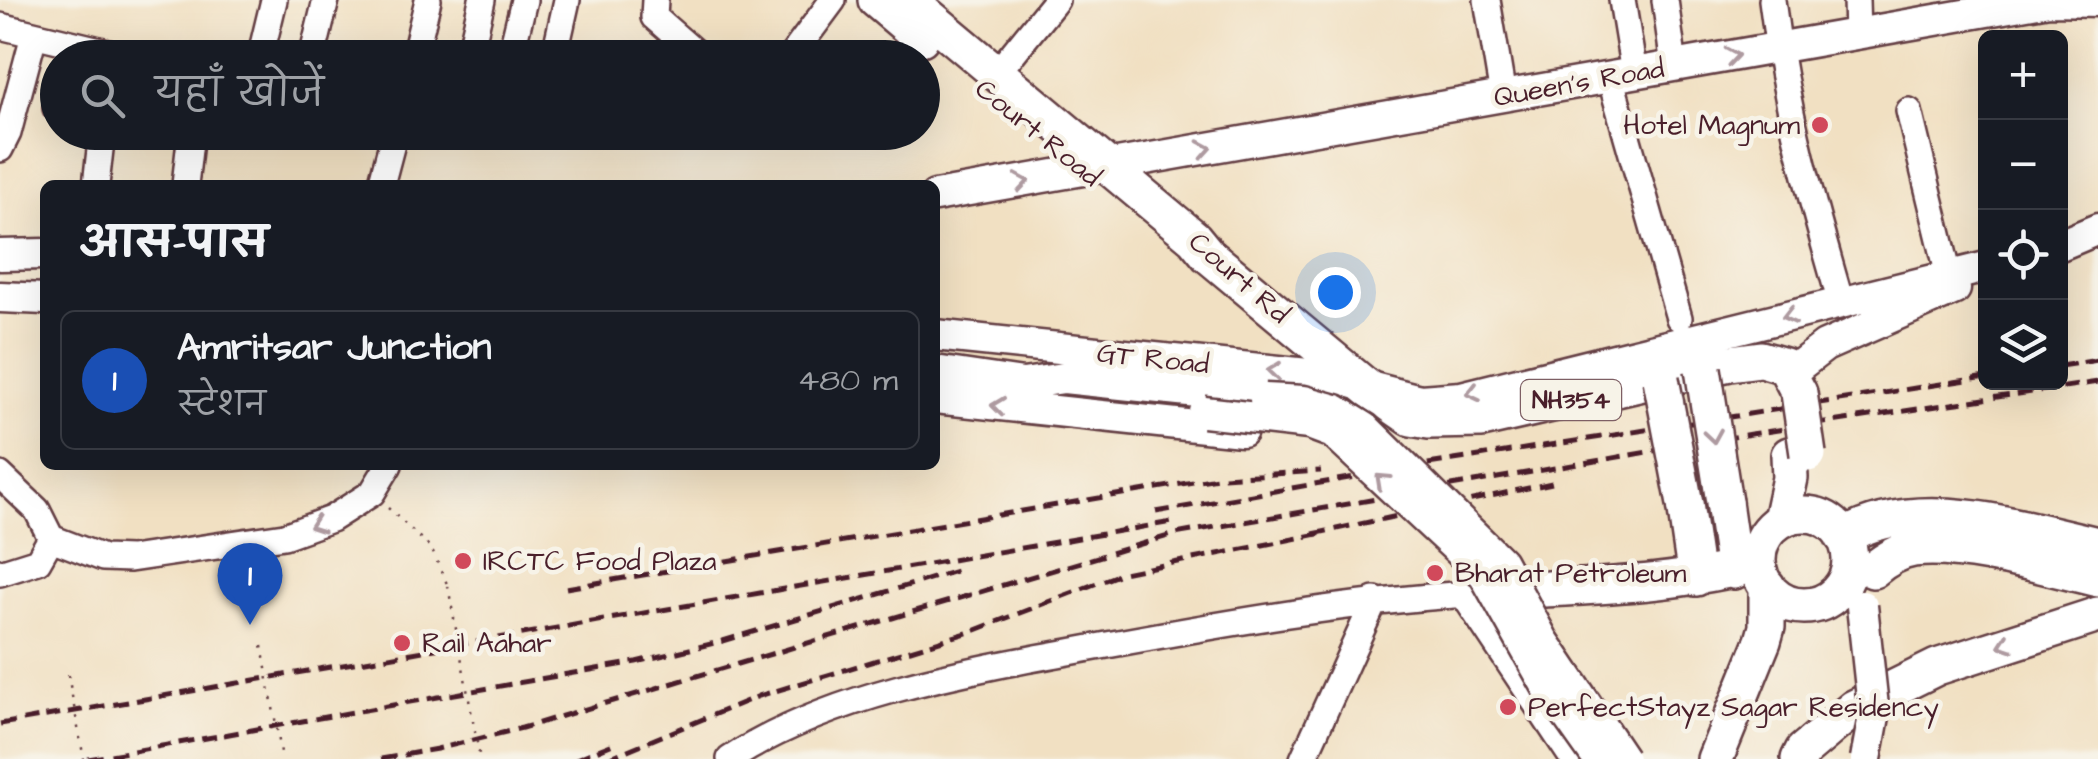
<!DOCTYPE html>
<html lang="hi">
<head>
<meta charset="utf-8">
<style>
  body { margin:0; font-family:"Architects Daughter","Playpen Sans Deva",sans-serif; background:#242831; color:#f1f3f6 }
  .controls { position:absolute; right:30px; top:30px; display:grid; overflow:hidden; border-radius:15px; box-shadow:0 10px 40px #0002 }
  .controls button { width:90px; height:90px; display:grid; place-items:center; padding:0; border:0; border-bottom:2px solid #363941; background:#171b24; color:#f1f3f6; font:50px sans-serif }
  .you { position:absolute; left:1335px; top:292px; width:35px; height:35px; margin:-25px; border:8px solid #fff; border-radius:50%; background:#1a73e8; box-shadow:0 0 0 15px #1a73e833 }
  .badge { display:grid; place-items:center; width:65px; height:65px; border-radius:50%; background:#d1495b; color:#fff; font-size:32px; font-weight:700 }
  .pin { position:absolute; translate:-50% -82px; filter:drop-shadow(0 2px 5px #0008) }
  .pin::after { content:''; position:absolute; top:52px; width:35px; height:30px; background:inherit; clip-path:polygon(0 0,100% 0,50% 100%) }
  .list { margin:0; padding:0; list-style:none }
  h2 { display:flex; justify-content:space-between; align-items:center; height:130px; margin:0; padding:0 40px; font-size:42px }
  h2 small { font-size:32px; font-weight:400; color:#9ea1a6 }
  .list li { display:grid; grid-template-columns:65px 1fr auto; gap:30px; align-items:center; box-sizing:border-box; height:140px; margin:0 20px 20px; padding:0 20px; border:2px solid #363941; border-radius:15px }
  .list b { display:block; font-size:38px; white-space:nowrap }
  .list p { margin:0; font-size:32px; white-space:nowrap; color:#9ea1a6 }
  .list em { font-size:32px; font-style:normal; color:#9ea1a6 }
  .icon { flex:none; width:55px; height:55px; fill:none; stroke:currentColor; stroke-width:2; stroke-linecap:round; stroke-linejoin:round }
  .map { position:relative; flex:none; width:2098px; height:759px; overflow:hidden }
  .search { position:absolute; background:#171b24; box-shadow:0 10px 40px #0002; left:40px; top:40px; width:900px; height:110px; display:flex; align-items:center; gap:25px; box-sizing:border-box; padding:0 35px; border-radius:55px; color:#9ea1a6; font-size:38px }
  .panel { position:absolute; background:#171b24; box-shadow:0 10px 40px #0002; left:40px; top:180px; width:900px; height:290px; border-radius:15px }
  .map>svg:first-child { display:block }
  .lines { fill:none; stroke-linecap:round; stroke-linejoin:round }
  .minor-casing { stroke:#633c42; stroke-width:30 }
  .major-casing { stroke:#633c42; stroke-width:35 }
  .highway-casing { stroke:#633c42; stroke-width:40 }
  .path { stroke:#633c42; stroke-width:2.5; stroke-dasharray:2.5 8; stroke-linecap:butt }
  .minor { stroke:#fff; stroke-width:25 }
  .major { stroke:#fff; stroke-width:30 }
  .highway { stroke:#fff; stroke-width:35 }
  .rail { stroke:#4a1f2b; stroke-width:5; stroke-dasharray:15 8; stroke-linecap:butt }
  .major-bridge-casing { stroke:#633c42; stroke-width:35; stroke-linecap:butt }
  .highway-bridge-casing { stroke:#633c42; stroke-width:40; stroke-linecap:butt }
  .path-bridge { stroke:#633c42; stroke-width:2.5; stroke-dasharray:2.5 8; stroke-linecap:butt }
  .major-bridge { stroke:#fff; stroke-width:30 }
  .highway-bridge { stroke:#fff; stroke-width:35 }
  .oneway { stroke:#ae9aa0 }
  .poi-dot { fill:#d1495b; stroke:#f7f3e8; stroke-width:4 }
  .labels { text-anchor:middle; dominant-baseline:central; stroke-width:9; stroke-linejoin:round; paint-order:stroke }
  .shield { fill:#f7f3e8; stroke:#7e5f64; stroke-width:2.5 }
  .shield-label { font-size:25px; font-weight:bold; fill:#4a1f2b }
  .street-label { font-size:28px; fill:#4a1f2b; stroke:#f7f3e8 }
  .poi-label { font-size:28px; fill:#4a1f2b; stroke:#f7f3e8; text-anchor:start }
</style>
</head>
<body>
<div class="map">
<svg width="2098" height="759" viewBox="0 0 2098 759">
  <rect width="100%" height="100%" fill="#f7f3e8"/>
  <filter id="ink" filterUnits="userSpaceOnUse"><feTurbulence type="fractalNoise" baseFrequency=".01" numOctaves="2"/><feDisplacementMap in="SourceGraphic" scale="20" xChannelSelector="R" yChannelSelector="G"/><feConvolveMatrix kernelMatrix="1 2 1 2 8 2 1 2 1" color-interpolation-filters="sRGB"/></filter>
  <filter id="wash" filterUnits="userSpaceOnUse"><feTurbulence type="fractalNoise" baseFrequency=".0048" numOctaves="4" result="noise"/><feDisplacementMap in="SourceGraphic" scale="40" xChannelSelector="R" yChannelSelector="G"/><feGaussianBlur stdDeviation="2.25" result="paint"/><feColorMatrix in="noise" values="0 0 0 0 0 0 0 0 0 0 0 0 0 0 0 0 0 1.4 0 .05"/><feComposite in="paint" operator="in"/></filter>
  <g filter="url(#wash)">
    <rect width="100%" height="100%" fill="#f1e0c2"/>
  </g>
  <g filter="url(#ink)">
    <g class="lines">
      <g class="minor-casing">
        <path id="minor" d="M655,0l-1,17 47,41
          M1487,0l16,96
          M1622,0l12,73
          M1665,0l9,66
          M1772,0c13,107 39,199 69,303
          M1856,0l1,35
          M0,26l133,32
          M260,58l14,-58
          M312,58l14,-58
          M414,58l14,-58
          M469,58l13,-58
          M510,58l14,-58
          M554,58l13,-58
          M790,58l43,-58
          M997,73l59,-73
          M1610,77l69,241
          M56,108l2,1
          M1909,111l40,165
          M519,132h9
          M0,149l8,-16 26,-98
          M96,185l6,-53
          M185,185l6,-53
          M381,185l14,-53
          M0,475l37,35 14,28 52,20 27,1 154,-23 47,-17 41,-26 17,-28
          M0,573l38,-12 13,-23
          M730,759c107,-69 252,-91 377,-114 120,-22 239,-43 362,-51
          M1303,759l72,-159"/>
      </g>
      <g class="major-casing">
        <path id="major" d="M935,196l1114,-196 49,1
          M2060,245l38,-16
          M0,255l45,-1
          M0,297l45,2
          M935,335l392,41 93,24 41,-3 525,-130
          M935,371l88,13 41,-6 201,21
          M1790,373l35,-27 130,-57
          M935,398l307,33"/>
      </g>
      <g class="highway-casing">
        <path id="highway" d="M876,0l45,38
          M909,0l285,238 14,17 161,134 42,29 18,3 53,-1 248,-57 31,-4 24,7 14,27
          M1724,502l10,69
          M1685,504l11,74
          M1758 560a46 46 0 1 1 92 0a46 46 0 1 1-92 0Z
          M1781,520l9,-42 -1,-23
          M1843,537c75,-44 176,-9 255,8
          M1873,570c12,-10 26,-19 41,-21 52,-6 132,18 184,30
          M1579,759l-110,-165c94,-8 198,-6 289,-31
          M1715,759l48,-118 4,-14v-41
          M1799,759l4,-8 51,-43 83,-41 161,-52"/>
      </g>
      <path class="path" d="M388,508l43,40 17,38"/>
      <use href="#minor" class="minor"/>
      <use href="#major" class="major"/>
      <use href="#highway" class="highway"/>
      <path class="rail" d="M2060,366l38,-6
        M1156,512l272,-48 558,-87
        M1313,534l239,-51
        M566,588l657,-111 98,-6
        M0,724l1178,-203
        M88,759l548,-97 87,-21 233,-70
        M381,759l56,-10 85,-21 653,-194 576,-100 347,-52
        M576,759l42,-17
        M606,759l153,-63 214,-65 150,-58 200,-40"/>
      <g class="major-bridge-casing">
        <path id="major-bridge" d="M1265,399l39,2 32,9 29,18 136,134 42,78 80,119
          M1204,412l105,12 24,9 151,141 65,116 49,69
          M1862,606l12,110 -8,43"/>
      </g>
      <g class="highway-bridge-casing">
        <path id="highway-bridge" d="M1703,369l21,133
          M1661,379l24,125
          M1799,393l9,61"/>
      </g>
      <path class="path-bridge" d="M448,586l32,173
        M262,646l20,112
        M68,675l16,84"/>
      <use href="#major-bridge" class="major-bridge"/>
      <use href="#highway-bridge" class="highway-bridge"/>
    </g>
    <defs><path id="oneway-chevron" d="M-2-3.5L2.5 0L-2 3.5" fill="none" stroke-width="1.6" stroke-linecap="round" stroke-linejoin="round" transform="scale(2.5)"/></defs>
    <g class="oneway">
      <use href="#oneway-chevron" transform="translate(1732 56) rotate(-9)"/>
      <use href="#oneway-chevron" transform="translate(1205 149) rotate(-10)"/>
      <use href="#oneway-chevron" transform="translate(1022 182) rotate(-9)"/>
      <use href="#oneway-chevron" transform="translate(1789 316) rotate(166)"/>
      <use href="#oneway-chevron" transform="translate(1274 371) rotate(-174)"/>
      <use href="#oneway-chevron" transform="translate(1473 393) rotate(167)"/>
      <use href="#oneway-chevron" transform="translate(998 406) rotate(-173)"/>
      <use href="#oneway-chevron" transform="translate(1713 436) rotate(81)"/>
      <use href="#oneway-chevron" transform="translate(1382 480) rotate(-137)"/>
      <use href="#oneway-chevron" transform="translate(316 525) rotate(160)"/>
      <use href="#oneway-chevron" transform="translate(2005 644) rotate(161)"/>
    </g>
  </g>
  <g class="poi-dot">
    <circle cx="1820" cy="125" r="10"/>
    <circle cx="463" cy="561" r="10"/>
    <circle cx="1435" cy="573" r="10"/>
    <circle cx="402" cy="643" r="10"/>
    <circle cx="1508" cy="707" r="10"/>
  </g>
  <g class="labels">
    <rect class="shield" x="1521" y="380" width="100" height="40" rx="8"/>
    <g class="shield-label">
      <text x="1571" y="400">NH354</text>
    </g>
    <g class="street-label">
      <text transform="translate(1579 83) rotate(-10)">Queen's Road</text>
      <text transform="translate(1038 133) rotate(39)">Court Road</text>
      <text transform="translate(1239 278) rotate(41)">Court Rd</text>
      <text transform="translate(1153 359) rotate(6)">GT Road</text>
    </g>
    <g class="poi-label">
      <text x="1800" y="125" text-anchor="end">Hotel Magnum</text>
      <text x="483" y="561">IRCTC Food Plaza</text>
      <text x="1455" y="573">Bharat Petroleum</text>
      <text x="422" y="643">Rail Aahar</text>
      <text x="1528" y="707">PerfectStayz Sagar Residency</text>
    </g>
  </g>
</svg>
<div class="controls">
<button>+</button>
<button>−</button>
<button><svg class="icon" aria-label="locate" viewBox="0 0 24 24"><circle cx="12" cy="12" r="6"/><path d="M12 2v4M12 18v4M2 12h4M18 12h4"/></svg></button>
<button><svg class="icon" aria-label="layers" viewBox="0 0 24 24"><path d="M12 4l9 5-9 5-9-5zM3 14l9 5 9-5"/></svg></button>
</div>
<div class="you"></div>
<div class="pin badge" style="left:250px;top:625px;background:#1a4fb4">1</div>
<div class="search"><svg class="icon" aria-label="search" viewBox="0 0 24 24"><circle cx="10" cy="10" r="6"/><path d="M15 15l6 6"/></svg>यहाँ खोजें</div>
<section class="panel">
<h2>आस-पास<small></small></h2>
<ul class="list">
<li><span class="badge" style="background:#1a4fb4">1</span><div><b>Amritsar Junction</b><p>स्टेशन</p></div><em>480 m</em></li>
</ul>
</section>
</div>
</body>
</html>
